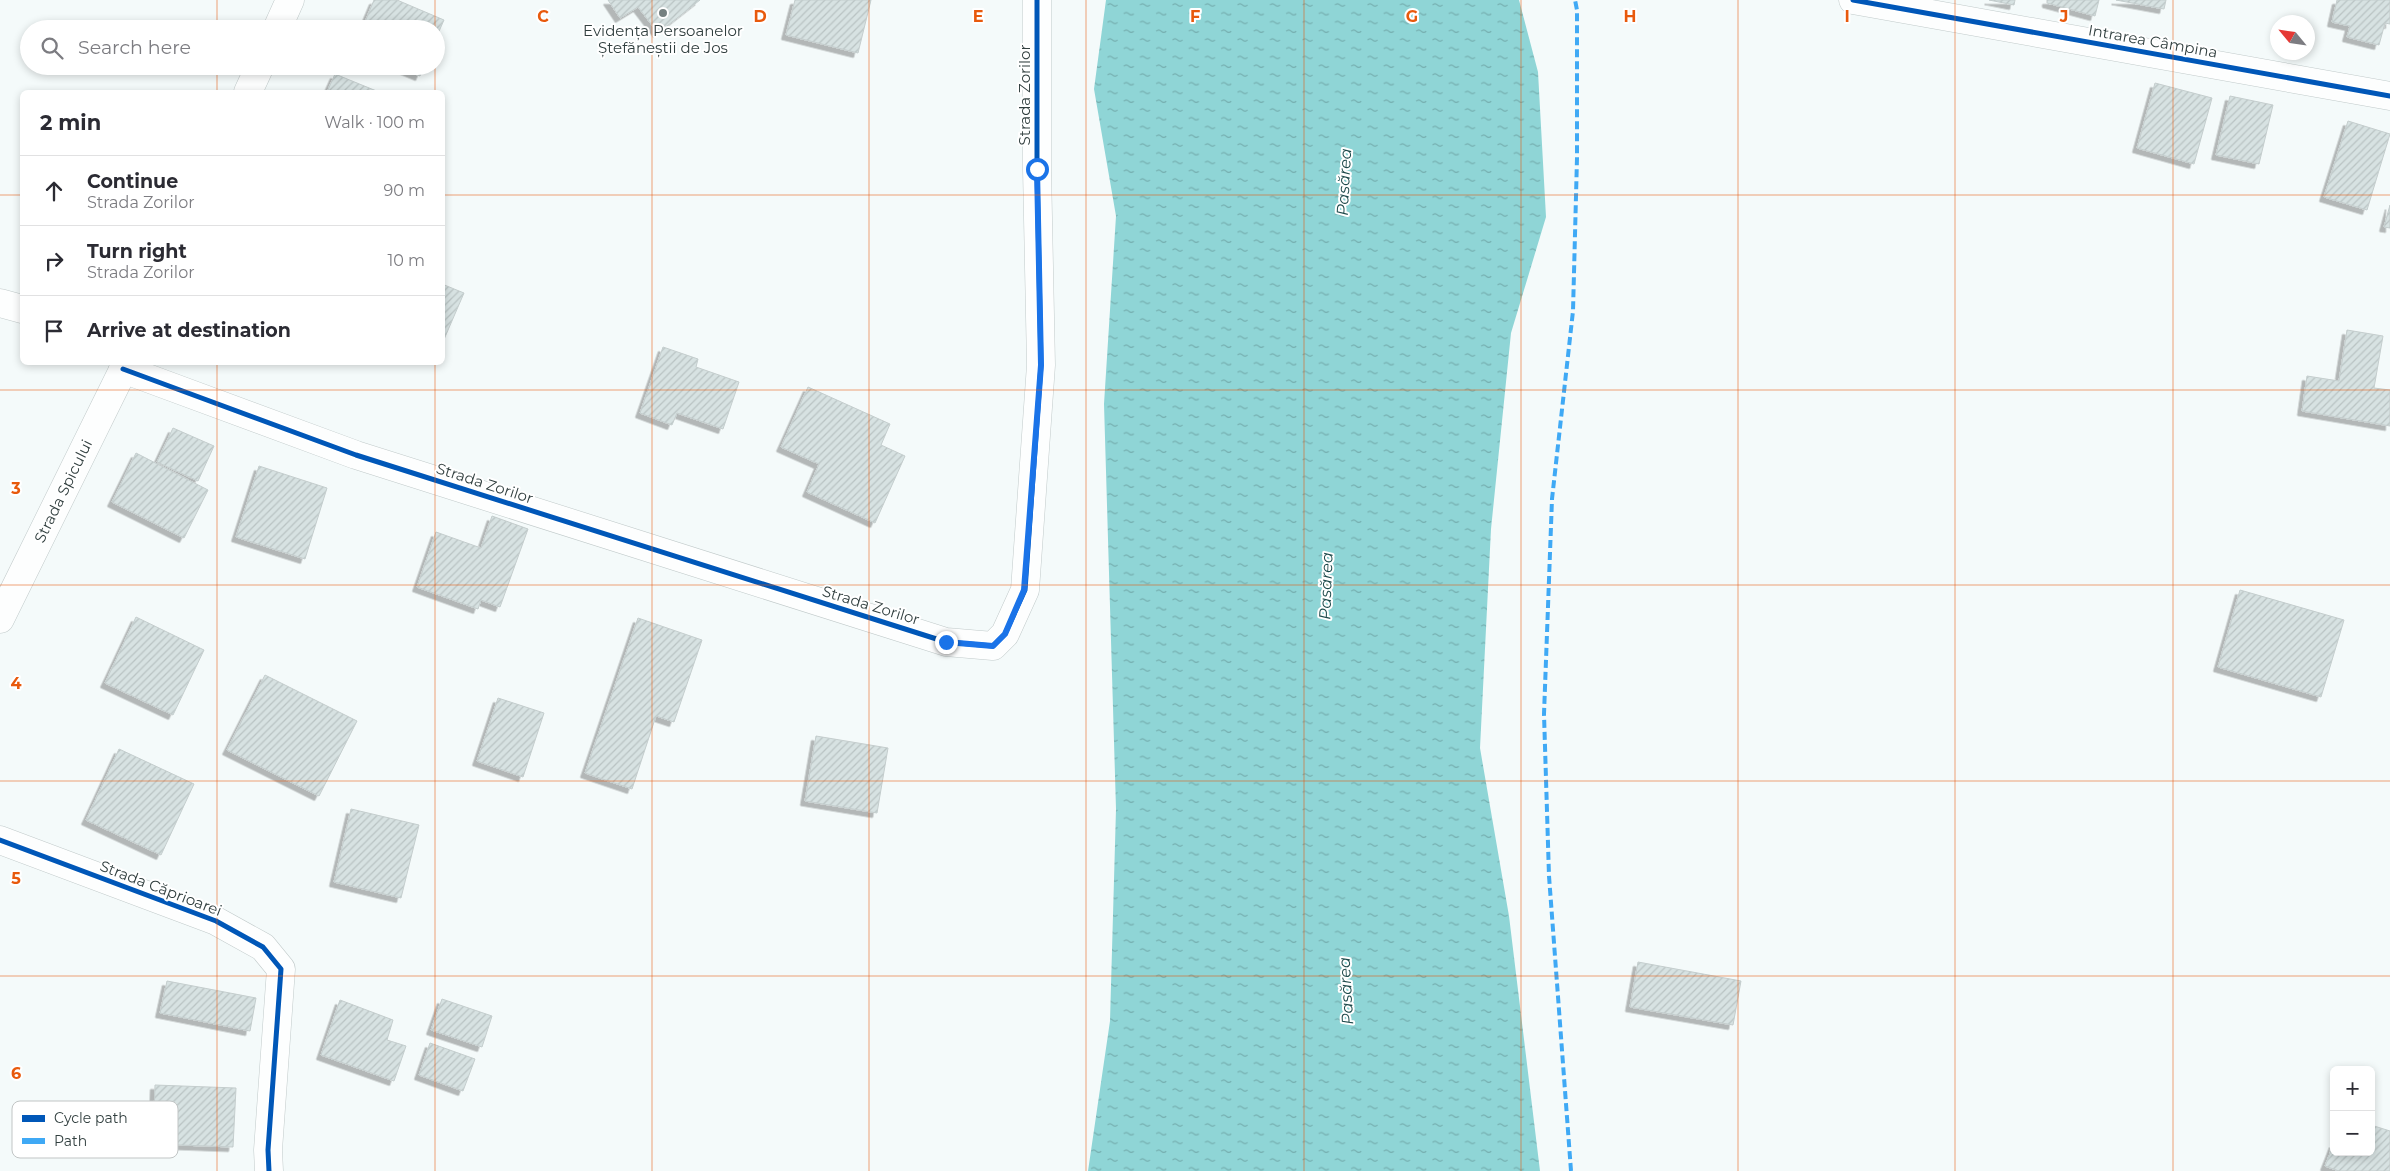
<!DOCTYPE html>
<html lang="en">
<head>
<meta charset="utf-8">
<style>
  body { margin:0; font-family:Montserrat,sans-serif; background:#f2f2f3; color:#2b2b33 }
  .controls { position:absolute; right:15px; bottom:15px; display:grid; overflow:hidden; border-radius:8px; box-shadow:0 2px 8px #0003 }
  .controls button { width:45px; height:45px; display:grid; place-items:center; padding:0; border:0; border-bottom:1px solid #e1e1e2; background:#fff; color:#2b2b33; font:25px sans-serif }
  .compass { position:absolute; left:2270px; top:15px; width:45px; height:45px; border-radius:50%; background:#fff; box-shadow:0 2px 8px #0003; rotate:299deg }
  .stop { position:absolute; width:15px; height:15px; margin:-11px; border:4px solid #1a73e8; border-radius:50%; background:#fff }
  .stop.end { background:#1a73e8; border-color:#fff; box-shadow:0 1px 5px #0008 }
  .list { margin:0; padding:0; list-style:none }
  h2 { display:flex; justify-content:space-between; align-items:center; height:65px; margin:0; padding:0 20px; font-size:21px }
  h2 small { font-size:16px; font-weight:400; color:#7c7c81 }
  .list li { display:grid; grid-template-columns:32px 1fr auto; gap:15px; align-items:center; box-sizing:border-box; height:70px; padding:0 20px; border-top:1px solid #e1e1e2 }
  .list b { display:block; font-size:19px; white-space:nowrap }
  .list p { margin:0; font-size:16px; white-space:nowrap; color:#7c7c81 }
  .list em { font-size:16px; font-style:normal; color:#7c7c81 }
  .icon { flex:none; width:28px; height:28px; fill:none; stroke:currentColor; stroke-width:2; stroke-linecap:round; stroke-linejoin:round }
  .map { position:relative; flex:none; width:2390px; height:1171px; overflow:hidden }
  .search { position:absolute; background:#fff; box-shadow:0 2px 8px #0003; left:20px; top:20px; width:425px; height:55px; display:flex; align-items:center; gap:12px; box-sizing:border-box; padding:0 18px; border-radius:28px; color:#7c7c81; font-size:19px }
  .panel { position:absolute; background:#fff; box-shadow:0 2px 8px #0003; left:20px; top:90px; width:425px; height:275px; border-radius:8px }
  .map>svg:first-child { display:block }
  .water { fill:url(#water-ripples) }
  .building { fill:url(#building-hatch); stroke:#c4cdcd; filter:url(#shadow) }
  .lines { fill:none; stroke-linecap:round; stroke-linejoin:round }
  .minor-casing { stroke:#c1caca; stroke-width:29 }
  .secondary-casing { stroke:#c1caca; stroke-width:29 }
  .minor { stroke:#fdfefe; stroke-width:28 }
  .secondary { stroke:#fdfefe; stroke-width:28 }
  .quiet { stroke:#3fa9f5; stroke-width:4; stroke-dasharray:8 4; stroke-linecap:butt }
  .cycleway-casing { stroke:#fff; stroke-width:8 }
  .cycleway { stroke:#0057b8; stroke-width:5 }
  .route { stroke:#1a73e8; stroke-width:6 }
  .grid { fill:none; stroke:#e8590c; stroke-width:1; stroke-opacity:0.55 }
  .poi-dot { fill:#758080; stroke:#fff; stroke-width:2 }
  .labels { text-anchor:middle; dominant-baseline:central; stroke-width:4; stroke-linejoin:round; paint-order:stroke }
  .poi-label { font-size:15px; fill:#313f3f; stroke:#fff }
  .street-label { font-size:15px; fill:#313f3f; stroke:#fff }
  .water-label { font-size:16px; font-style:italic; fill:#1d494a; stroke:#fff }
  .key { fill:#fff; stroke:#c1c5c5; stroke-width:1 }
  .key-label { font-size:14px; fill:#313f3f }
  .grid-label { font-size:16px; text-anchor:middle; font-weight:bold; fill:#e8590c; stroke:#fff; stroke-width:4; stroke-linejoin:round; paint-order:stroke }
</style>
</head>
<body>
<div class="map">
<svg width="2390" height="1171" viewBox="0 0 2390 1171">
  <defs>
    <pattern id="water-ripples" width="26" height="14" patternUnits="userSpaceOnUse" patternTransform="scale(1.25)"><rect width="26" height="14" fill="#8fd5d6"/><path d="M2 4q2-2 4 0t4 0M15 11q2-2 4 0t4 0" fill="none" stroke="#75aeaf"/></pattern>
    <pattern id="building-hatch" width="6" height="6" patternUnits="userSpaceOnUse" patternTransform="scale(1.25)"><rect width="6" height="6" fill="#d7e2e2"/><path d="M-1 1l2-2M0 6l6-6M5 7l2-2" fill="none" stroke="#b9c3c3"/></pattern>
    <filter id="shadow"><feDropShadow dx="-4.5" dy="4.5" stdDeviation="0" flood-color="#0004"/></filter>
  </defs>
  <rect width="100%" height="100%" fill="#f4fafa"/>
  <path class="water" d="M1106,0h413l19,72 8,145 -35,116 -20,196 -11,219 29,168 31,255h-452l22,-150 6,-212 -12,-405 12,-188 -22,-127z"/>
  <path class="building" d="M374,0h23l47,20 -8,18v-9h-74z
    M608,0h92l-42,33 -20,-26 -18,11z
    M795,0h76l-13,53 -72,-18z
    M1989,0h26l-1,5z
    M2047,0h52l-4,16 -48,-13z
    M2116,0h50l-2,9z
    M2337,0h53v24l-5,-1 -6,22 -32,-8 3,-11 -18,-4z
    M396,66h28l-4,10z
    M335,74l44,18h-52z
    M2155,83l57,15 -18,66 -57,-16z
    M2230,96l43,9 -14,59 -43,-9z
    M2348,121l42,13 -23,76 -43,-13z
    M2390,205v23l-6,-1z
    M442,284l22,9 -22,51z
    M2347,330l36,6 -9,52 16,2v36l-88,-15 5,-35 32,5z
    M663,347l35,12 -2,8 43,15 -16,47 -46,-16 -5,12 -32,-12z
    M808,387l82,37 -9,21 24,11 -30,67 -68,-31 12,-28 -38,-17z
    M173,428l41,18 -16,35 -41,-19z
    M136,453l72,37 -24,48 -72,-36z
    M259,466l68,22 -22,71 -69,-22z
    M492,516l36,13 -28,78 -19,-7 -3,9 -61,-22 19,-55 45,16z
    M2240,590l104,30 -23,77 -103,-30z
    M136,617l68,33 -31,65 -68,-32z
    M638,618l64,22 -28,82 -18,-6 -24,73 -47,-16z
    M265,675l92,46 -38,75 -92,-46z
    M498,698l46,15 -21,64 -46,-16z
    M816,736l72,12 -11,65 -72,-12z
    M119,749l75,35 -33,71 -75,-35z
    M351,809l68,16 -18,73 -67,-16z
    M1638,962l103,19 -8,44 -103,-18z
    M167,981l89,17 -6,33 -90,-18z
    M442,999l50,17 -10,31 -51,-17z
    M340,1000l53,20 -6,20 19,6 -12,35 -73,-26z
    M430,1043l45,16 -12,32 -44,-16z
    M155,1085l81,3 -3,59 -80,-3z
    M2371,1125l19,6v40h-51l-14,-5 9,-23v9h37z"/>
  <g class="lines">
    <g class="minor-casing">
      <path id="minor" d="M1853,0l537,96
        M0,303l22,6
        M123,369l233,86 590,187 47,4 12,-12 20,-44 16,-225 -4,-196v-169
        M0,840l216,81 47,26 18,22 -13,181 1,21"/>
    </g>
    <g class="secondary-casing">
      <path id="secondary" d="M277,29l13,-29
        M248,92l12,-26
        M0,619l127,-257"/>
    </g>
    <use href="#minor" class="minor"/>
    <use href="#secondary" class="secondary"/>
    <path class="quiet" d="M1571,1171l-22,-295 -5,-162 8,-215 21,-188 4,-153v-148l-2,-10"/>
    <g class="cycleway-casing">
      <path id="cycleway" d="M1853,0l537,96
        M123,369l233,86 590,187 47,4 12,-12 20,-44 16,-225 -4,-196v-169
        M0,840l216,81 47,26 18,22 -13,181 1,21"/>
    </g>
    <use href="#cycleway" class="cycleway"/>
  </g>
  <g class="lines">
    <path class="route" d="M946,642l47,4 12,-12 19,-44 17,-225 -4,-196"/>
  </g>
  <path class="grid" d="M217,0v29M435,0v29M652,0v1171M869,0v1171M1086,0v1171M1304,0v1171M1521,0v1171M1738,0v1171M1955,0v1171M2173,0v1171M217,66v26M435,66v26M0,195h22M442,195h1948M217,362v809M435,362v809M0,390h2390M0,585h2390M0,781h2390M0,976h2390"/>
  <circle class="poi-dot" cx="663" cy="13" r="5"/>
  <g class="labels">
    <g class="poi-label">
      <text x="663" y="30">Evidența Persoanelor<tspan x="663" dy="17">Ștefăneștii de Jos</tspan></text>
    </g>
    <g class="street-label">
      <text transform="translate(2153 41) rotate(10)">Intrarea Câmpina</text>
      <text transform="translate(1024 95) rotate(-90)">Strada Zorilor</text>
      <text transform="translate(485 483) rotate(18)">Strada Zorilor</text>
      <text transform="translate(63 491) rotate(-64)">Strada Spicului</text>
      <text transform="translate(871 605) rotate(17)">Strada Zorilor</text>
      <text transform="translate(161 888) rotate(21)">Strada Căprioarei</text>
    </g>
    <g class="water-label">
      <text transform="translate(1344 182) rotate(-87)">Pasărea</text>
      <text transform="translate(1326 586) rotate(-88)">Pasărea</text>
      <text transform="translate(1346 991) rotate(-93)">Pasărea</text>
    </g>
  </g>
  <rect x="12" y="1101" width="166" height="57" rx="8" class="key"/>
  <rect x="22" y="1115" width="23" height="7" fill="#0057b8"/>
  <rect x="22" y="1138" width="23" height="6" fill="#3fa9f5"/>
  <g class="key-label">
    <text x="54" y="1123">Cycle path</text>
    <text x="54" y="1146">Path</text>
  </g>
  <g class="grid-label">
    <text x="543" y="22">C</text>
    <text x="760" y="22">D</text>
    <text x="978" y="22">E</text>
    <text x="1195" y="22">F</text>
    <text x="1412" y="22">G</text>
    <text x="1630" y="22">H</text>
    <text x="1847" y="22">I</text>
    <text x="2064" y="22">J</text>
    <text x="16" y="494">3</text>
    <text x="16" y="689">4</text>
    <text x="16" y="884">5</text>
    <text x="16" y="1079">6</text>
  </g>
</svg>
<div class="controls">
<button>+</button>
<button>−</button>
</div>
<svg class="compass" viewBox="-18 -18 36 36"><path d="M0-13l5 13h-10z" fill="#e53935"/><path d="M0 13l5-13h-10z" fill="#7c7c81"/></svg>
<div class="stop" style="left:1037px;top:169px"></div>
<div class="stop end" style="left:946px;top:642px"></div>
<div class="search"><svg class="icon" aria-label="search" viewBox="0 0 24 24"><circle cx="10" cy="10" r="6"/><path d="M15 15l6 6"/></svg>Search here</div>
<section class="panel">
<h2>2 min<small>Walk · 100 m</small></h2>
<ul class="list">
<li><svg class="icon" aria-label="ahead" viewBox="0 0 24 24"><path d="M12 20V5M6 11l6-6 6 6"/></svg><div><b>Continue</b><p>Strada Zorilor</p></div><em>90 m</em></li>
<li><svg class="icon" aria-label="right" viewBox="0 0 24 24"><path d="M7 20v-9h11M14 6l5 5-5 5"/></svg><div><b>Turn right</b><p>Strada Zorilor</p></div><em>10 m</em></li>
<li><svg class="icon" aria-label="arrive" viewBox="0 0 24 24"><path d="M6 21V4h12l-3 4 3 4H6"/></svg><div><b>Arrive at destination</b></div></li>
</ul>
</section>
</div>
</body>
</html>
